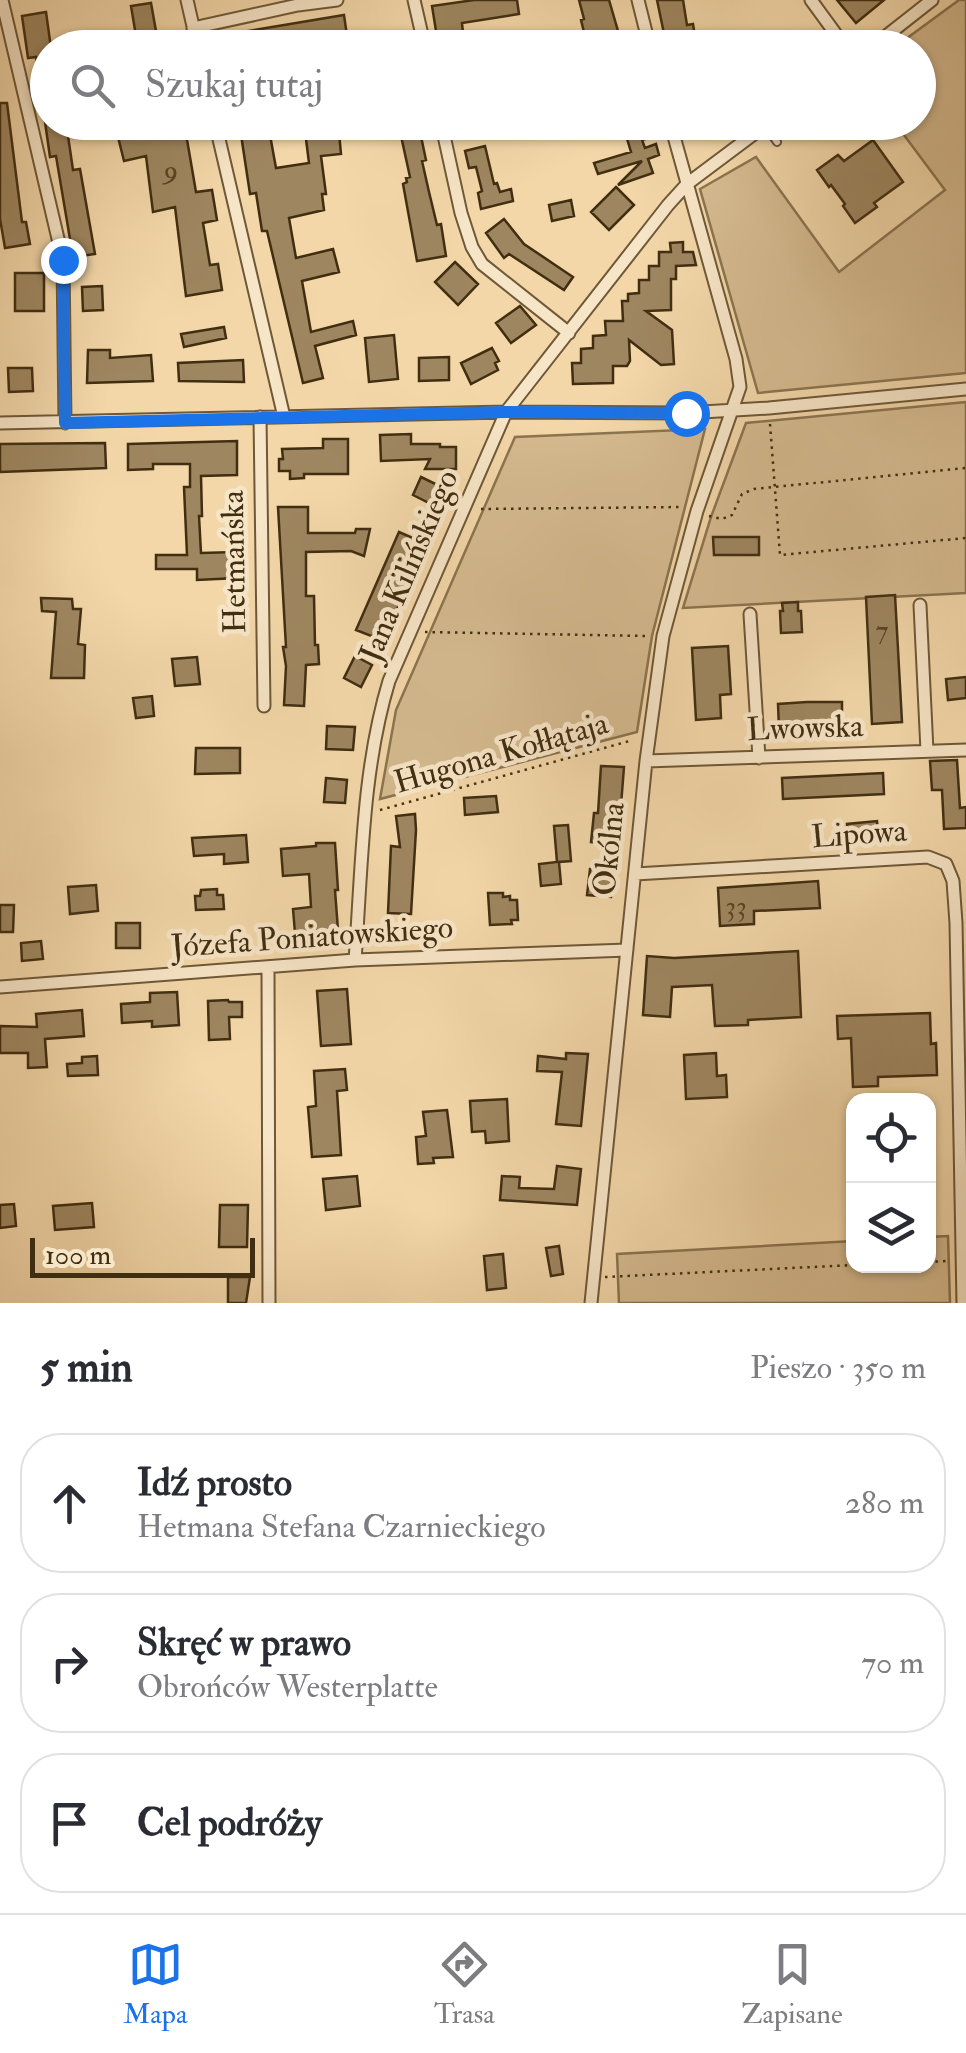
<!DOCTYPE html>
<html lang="pl">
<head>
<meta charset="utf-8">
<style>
  body { margin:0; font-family:"IM FELL Double Pica",serif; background:#f2f2f3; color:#2b2b33 }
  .controls { position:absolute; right:30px; bottom:30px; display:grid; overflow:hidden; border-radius:20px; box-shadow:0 2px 8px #0004 }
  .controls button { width:90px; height:90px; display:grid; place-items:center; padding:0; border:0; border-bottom:2px solid #e1e1e2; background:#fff; color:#2b2b33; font:50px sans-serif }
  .scale { position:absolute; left:30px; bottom:25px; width:225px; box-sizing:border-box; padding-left:10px; border:5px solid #412e11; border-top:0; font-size:28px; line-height:35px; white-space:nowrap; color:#412e11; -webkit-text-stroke:8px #f7e5c7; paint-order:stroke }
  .stop { position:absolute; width:30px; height:30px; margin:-22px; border:8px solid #1a73e8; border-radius:50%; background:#fff }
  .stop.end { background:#1a73e8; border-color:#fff; box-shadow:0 2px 10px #0008 }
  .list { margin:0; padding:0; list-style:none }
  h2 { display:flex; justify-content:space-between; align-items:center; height:130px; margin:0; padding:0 40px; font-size:42px }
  h2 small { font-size:32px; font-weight:400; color:#7c7c81 }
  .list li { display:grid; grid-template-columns:65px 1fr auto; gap:30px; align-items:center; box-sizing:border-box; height:140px; margin:0 20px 20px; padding:0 20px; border:2px solid #e1e1e2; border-radius:40px }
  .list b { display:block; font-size:38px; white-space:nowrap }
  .list p { margin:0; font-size:32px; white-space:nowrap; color:#7c7c81 }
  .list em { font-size:32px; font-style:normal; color:#7c7c81 }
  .icon { flex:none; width:55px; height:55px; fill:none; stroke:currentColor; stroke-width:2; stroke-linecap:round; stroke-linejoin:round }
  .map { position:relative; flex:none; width:966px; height:1303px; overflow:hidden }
  .search { position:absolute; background:#fff; box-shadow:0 2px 8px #0004; left:30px; right:30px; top:30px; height:110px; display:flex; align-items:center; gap:25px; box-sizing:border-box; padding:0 35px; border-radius:55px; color:#7c7c81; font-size:38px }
  .sheet { height:610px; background:#fff }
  nav { display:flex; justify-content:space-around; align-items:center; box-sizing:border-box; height:140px; border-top:2px solid #e1e1e2; background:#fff; font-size:28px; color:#7c7c81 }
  nav a { display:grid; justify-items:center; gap:5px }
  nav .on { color:#1a73e8 }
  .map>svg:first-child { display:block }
  .green { fill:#d5ba8f; stroke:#8b7450; stroke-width:2.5 }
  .building { fill:#9e8660; stroke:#412e11; stroke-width:2.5 }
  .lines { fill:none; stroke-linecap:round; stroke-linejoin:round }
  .service-casing { stroke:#6e5837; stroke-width:10 }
  .minor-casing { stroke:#6e5837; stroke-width:15 }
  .path { stroke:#412e11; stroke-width:2.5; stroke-dasharray:2.5 5; stroke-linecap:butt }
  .service { stroke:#f7e5c7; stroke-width:6 }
  .minor { stroke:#f7e5c7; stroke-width:11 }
  .route { stroke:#1a73e8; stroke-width:12 }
  .labels { text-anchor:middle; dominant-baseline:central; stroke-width:9; stroke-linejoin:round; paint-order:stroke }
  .number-label { font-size:28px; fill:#584425 }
  .street-label { font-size:32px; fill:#412e11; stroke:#f7e5c7 }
</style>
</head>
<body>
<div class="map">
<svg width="966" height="1303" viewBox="0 0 966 1303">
  <rect width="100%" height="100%" fill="#f3d7a9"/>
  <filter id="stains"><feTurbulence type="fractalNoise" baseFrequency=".002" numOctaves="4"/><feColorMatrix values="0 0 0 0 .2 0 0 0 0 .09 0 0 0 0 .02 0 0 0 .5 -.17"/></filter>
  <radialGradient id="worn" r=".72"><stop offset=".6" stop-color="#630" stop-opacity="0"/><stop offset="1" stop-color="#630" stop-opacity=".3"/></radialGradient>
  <path class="green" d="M959,0h7v373l-208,20 -58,-204 56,-32 83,115 106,-82 -50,-67 23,-1v-74l-23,-1z
    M966,402v191l-283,15 28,-91 35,-94z
    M705,429l-53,207 -15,96 -257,67 16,-89 119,-273z
    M948,1236l2,67h-331l-2,-49 236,-13 1,25h74l1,-29z"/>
  <path class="building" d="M474,0h43l2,14 -57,9 1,10 -26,4 -5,-31z
    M579,0h30l9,31 -24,7 -1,-4 -8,2 -4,-16 3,-1z
    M657,0h26l4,25 6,-1 4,24h-30z
    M837,0h47l-28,23z
    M151,3l8,45h-21l-7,-42z
    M46,12l5,36h-3v40h-7l-5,-31 -8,1 -6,-42z
    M344,15l3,21 -69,12h-58l-2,-12z
    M0,103h7l15,119h4l4,22 -25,4 -5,-29z
    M45,122h21l7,48 7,-1 15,85 -22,3 -17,-101 -6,1z
    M109,122h14v4l19,-4h42l12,70 16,-2 5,30 -14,3 7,42 8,-1 4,26 -36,6 -11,-89 -22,5 -7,-56 -22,5 -6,-24 -6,1z
    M338,122l3,32 -20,2 5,38h-4l2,16 -35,8 7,40 37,-9 6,23 -37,9 9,51 42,-11 3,14 -41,11 8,32 -20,5 -36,-152h-5l-6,-38 -6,1 -10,-66 28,-4 8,44 33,-5 -5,-40z
    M398,122h20l8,38 -4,1 7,31 8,33 4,-1 5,32 -29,5 -14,-77 4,-2 -1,-4 4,-1z
    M622,122h25l5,15 -10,3 3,8 11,-4 3,11 -11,4 5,14 -35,12 24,-24 -44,13 -4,-11 37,-11z
    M873,140l30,42 -29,21 3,4 -22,16 -12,-17 2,-2 -14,-19 -2,2 -12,-17 21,-15 6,6z
    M485,146l9,38 3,-1 3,9 11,-3 2,12 -32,8 -3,-16 4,-2 -6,-24 -7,1 -4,-17z
    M616,187l18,18 -25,25 -18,-18z
    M571,200l3,16 -22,5 -3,-16z
    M504,219l20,25 49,33 -9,13 -55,-36 -5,4 -18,-25z
    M683,242v10h10l3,13 -20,1v13h-5v31l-25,1 26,19 2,34 -13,1 -32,-25 1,21 -3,5h-14v17l-40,1 -1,-21h9v-14l12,-1v-12l13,-1 -1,-14h18l-1,-20h6v-7l11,-1v-13h10v-14h10v-14h12l-1,-9z
    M455,262l23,22 -20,21 -23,-23z
    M15,273h29v38h-29z
    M102,286l1,24 -20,1 -1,-24z
    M520,306l16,19 -25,18 -15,-20z
    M224,327l2,11 -42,9 -3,-13z
    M394,335l4,44 -29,3 -4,-44z
    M492,348l7,13 -4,2 3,7 -27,14 -10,-21z
    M88,350h22v8l41,-3 2,26 -66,2z
    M449,357v23l-30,1v-23z
    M243,360l1,22 -65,-1 -1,-18z
    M8,368h24l1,23 -24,1z
    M411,434v10h29v3h16v22h-31l5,-10 -49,2 -1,-26z
    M323,439h25v35h-44v4l-14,1v-8h-11v-12h4l-1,-10 41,-1z
    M237,441v34l-36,1 1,40h-3l2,37 35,-1 1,26 -40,2v-11h-41v-14h31l-3,-68h6v-23h-37v5l-25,1v-26z
    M105,443l1,25 -106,4v-28z
    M421,477l27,13 -9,18 -26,-13z
    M278,507h30v26h47l1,-4h14l-6,27 -13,-5 -45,1v44h8l1,49h3l1,19 -13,1 -2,41 -20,-1 2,-39 -3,-19h3z
    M399,532l25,11 -40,98 -28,-11z
    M713,537h46v18h-45z
    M895,595l7,127 -30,2 -6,-127z
    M41,598l31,1 1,10h8l-3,35 7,1 -1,33h-33l5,-66 -14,-1z
    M798,602v9h3l1,21 -21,1 -1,-22h3l-1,-8z
    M728,646l3,48 -11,1 1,23 -25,2 -4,-72z
    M355,656l17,9 -11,22 -17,-9z
    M197,657l3,27 -25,2 -3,-27z
    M966,677v21l-18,2 -2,-21z
    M152,696l2,20 -18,2 -3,-20z
    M807,702h35v21l-63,6 -1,-25z
    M327,726l28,1 -2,23 -27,-1z
    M196,748h44v25l-45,1z
    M957,760l3,48 6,-1v21l-22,1 -2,-39h-10l-2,-29z
    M601,766l23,1 -6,77 -27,-2 3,-29h4z
    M883,773l1,21 -101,5 -1,-21z
    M326,778l21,2 -2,23 -21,-1z
    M496,796l2,16 -33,3 -1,-17z
    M415,814l1,16 -5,84 -23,-1 3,-67 9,1 -4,-31z
    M877,821l2,20 -31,2 -1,-19z
    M568,825l3,36 -12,1 2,22 -20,2 -2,-22 18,-2 -3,-36z
    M246,835l2,27 -24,2v-10l-30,2 -2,-18z
    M316,843h19l3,47h-3l3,40 -43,3 -2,-24 18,-2 -2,-33 -26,2 -2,-27 35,-3z
    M590,869l23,2 -2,26 -24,-2z
    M818,881l2,27 -66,3v13l-34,2 -2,-38z
    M96,885l2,26 -28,3 -2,-27z
    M217,889v6h6l1,14 -28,1 -1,-14h5l1,-6z
    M488,893h15v4l7,-1v4h7l1,20h-7l1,4 -22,1z
    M0,905h14l-1,27h-13z
    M116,923h24v25h-24z
    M41,941l2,18 -21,2 -1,-18z
    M798,951l3,66 -53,3v5l-33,1 -3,-41 -40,2 -2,30 -27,-2 4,-59 27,2z
    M347,989l4,55 -30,2 -4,-55z
    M177,992l2,33 -27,2v-6l-30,2 -1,-19 29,-2v-9z
    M228,1000l1,2h13v15h-13l1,22 -21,1 -1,-39z
    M82,1010l2,26 -39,3 2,28 -19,1v-15h-28v-27l37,1 -1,-13z
    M930,1013l1,31 5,-1 1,32 -59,2v9l-25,1 -2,-49 -13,1 -1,-23z
    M566,1053l22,1 -7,72 -25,-2 6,-52 -25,-1 1,-15 28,3z
    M716,1053l1,23 9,-1 1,22 -41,2 -2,-44z
    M97,1056l1,19 -30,1 -1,-12 15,-1v-6z
    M345,1069l2,21 -10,1 4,64 -29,2 -4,-50 8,-1 -2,-35z
    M507,1099l2,42 -23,2 -1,-12 -13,1 -2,-31z
    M447,1110l6,47 -20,1 1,5 -16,1 -2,-27 10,-1 -3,-24z
    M557,1166l24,3 -4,36 -77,-5 2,-24 18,1 -1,11 35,1z
    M357,1176l3,30 -34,4 -3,-31z
    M92,1203l2,24 -39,3 -2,-24z
    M14,1204l2,22 -16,2v-23z
    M220,1205h28l-1,42h-28z
    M559,1246l4,28 -12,2 -5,-28z
    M503,1254l3,34 -19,2 -3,-34z
    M228,1277h22l-4,26h-18z"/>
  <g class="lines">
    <g class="service-casing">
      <path id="service" d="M766,126l11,16"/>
    </g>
    <g class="minor-casing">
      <path id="minor" d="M2,0l61,260 2,163
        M187,0l11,48
        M414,0l11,48
        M638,0l12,48
        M811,0l35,48
        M193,28l105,-23 39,-5
        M871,48l61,-48
        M215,122l69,295
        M441,122l20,91 11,34 10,17 87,69
        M260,417l4,289
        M0,423l506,-11 180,1 83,-5 197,-19
        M920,605l7,146
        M750,614l9,144
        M646,761l320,-11
        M635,874l293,-17 18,7 7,17 3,42 7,380
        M355,960c7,-93 7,-190 34,-279l117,-269 162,-207 19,-21 83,-62
        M268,967l1,336
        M0,987l355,-27 272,-10
        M591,1303l55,-542 17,-125 34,-125 43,-124 -4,-28 -66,-237"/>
    </g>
    <path class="path" d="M770,424l10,131 186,-17
      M481,509l202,-2
      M709,516l13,3 10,-4 10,-21 12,-5 212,-21
      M425,632l222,4
      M380,810l253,-70
      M928,1262l19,-1
      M605,1277l249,-12"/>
    <use href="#service" class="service"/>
    <use href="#minor" class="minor"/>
  </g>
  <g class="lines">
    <path class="route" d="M63,260l2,163 441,-11 180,1"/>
  </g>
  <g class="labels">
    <g class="number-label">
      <text x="171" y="170">9</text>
      <text x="882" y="630">7</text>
      <text x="736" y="906">33</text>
    </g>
    <g class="street-label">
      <text transform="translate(234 562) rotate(-91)">Hetmańska</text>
      <text transform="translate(409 566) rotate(-67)">Jana Kilińskiego</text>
      <text transform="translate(805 728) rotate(-2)">Lwowska</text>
      <text transform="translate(501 753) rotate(-16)">Hugona Kołłątaja</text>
      <text transform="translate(859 834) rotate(-4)">Lipowa</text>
      <text transform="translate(609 849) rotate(-84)">Okólna</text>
      <text transform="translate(312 937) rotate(-4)">Józefa Poniatowskiego</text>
    </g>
  </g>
  <rect width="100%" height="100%" filter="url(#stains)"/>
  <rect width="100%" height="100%" fill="url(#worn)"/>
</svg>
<div class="controls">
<button><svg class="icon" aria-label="locate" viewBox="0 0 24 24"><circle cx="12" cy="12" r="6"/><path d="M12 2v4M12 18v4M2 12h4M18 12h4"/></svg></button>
<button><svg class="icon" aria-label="layers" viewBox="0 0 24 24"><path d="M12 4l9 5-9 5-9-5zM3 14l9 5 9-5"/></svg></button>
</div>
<div class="scale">100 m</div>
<div class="stop" style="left:686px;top:413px"></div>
<div class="stop end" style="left:63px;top:260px"></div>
<div class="search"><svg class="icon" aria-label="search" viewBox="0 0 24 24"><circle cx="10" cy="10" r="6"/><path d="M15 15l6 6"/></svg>Szukaj tutaj</div>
</div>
<section class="sheet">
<h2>5 min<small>Pieszo · 350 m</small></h2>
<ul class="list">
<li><svg class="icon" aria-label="ahead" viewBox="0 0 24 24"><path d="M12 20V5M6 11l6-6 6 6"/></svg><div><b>Idź prosto</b><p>Hetmana Stefana Czarnieckiego</p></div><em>280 m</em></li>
<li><svg class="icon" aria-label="right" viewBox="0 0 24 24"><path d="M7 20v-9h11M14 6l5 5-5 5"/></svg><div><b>Skręć w prawo</b><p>Obrońców Westerplatte</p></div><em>70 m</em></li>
<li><svg class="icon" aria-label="arrive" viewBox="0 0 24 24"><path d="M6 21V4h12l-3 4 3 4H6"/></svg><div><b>Cel podróży</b></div></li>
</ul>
</section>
<nav>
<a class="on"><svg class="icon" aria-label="map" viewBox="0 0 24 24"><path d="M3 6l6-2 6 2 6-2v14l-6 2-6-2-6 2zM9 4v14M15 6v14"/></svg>Mapa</a>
<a><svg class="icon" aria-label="directions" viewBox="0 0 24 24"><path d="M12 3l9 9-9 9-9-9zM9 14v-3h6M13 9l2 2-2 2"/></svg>Trasa</a>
<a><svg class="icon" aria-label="saved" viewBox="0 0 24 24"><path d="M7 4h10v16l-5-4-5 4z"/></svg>Zapisane</a>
</nav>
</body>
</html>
